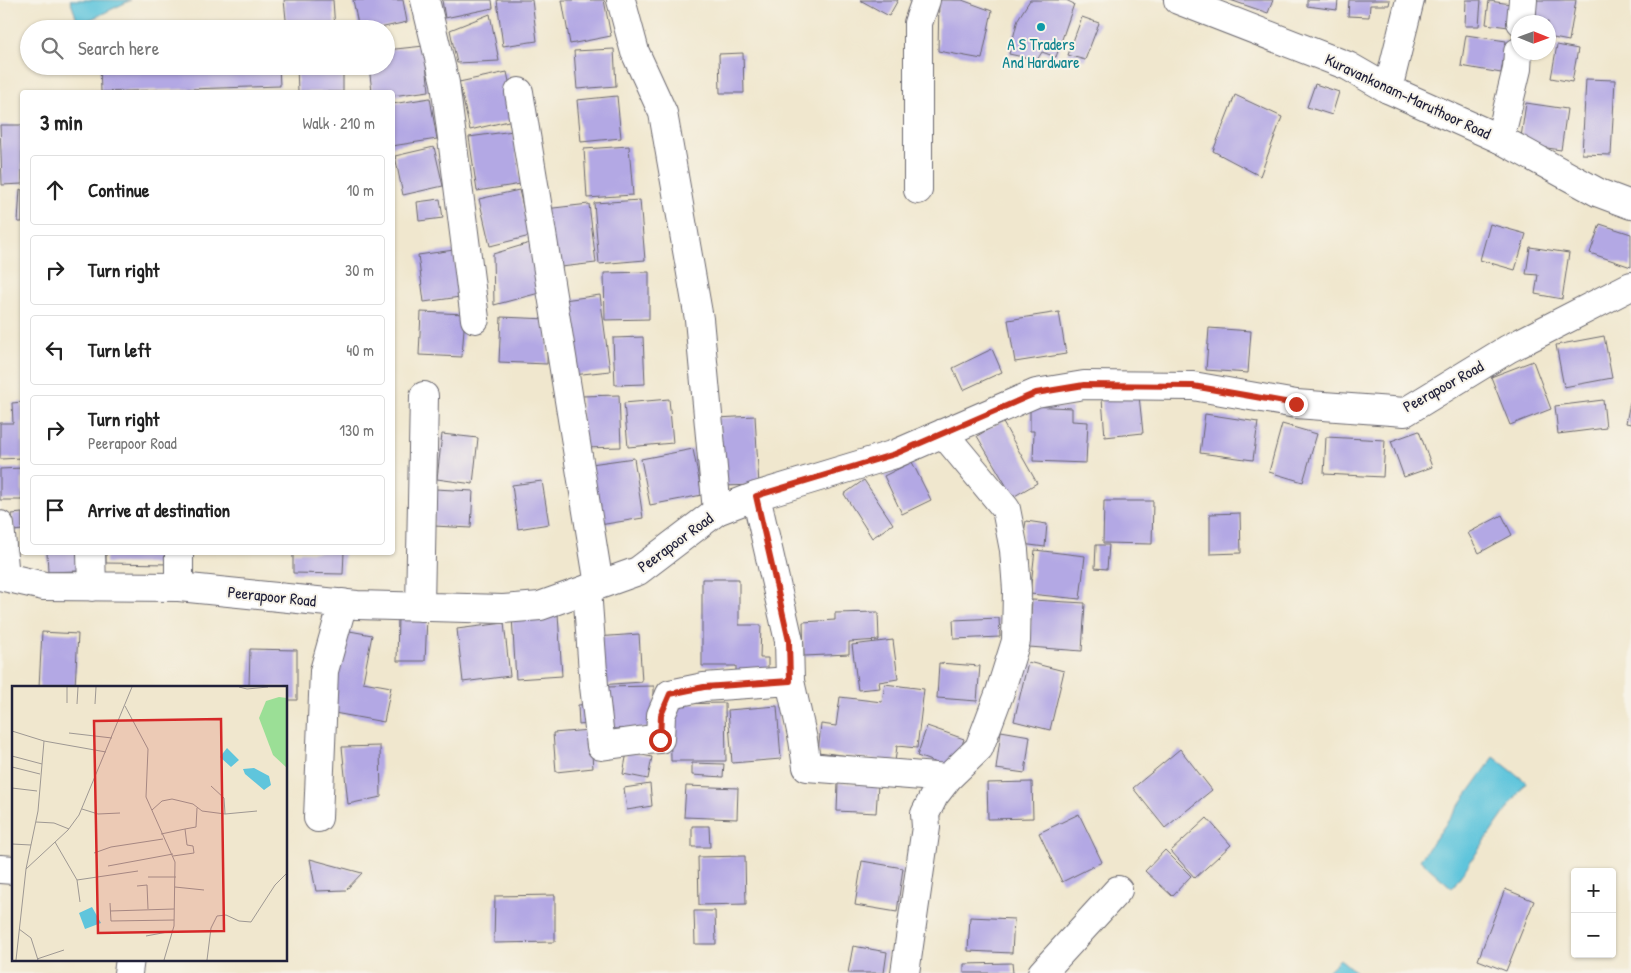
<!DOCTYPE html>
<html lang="en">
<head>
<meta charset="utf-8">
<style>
  body { margin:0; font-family:"Patrick Hand",sans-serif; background:#f6f6f6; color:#222 }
  .controls { position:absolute; right:15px; bottom:15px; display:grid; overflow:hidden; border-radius:5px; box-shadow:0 1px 4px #0004 }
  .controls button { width:45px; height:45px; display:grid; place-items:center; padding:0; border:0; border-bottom:1px solid #e0e0e0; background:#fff; color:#222; font:25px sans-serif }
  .compass { position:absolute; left:1511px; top:15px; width:45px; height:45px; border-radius:50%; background:#fff; box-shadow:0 1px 4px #0004; rotate:91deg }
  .stop { position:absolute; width:15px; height:15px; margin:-11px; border:4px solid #c8321e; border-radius:50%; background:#fff }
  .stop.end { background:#c8321e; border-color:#fff; box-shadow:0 1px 5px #0008 }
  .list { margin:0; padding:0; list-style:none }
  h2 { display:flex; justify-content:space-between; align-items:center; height:65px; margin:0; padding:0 20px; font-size:21px }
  h2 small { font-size:16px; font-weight:400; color:#767676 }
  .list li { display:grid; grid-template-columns:32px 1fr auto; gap:15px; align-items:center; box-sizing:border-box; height:70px; margin:0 10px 10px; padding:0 10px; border:1px solid #e0e0e0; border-radius:5px }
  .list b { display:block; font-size:19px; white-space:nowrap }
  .list p { margin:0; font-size:16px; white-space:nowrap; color:#767676 }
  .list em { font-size:16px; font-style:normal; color:#767676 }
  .icon { flex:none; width:28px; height:28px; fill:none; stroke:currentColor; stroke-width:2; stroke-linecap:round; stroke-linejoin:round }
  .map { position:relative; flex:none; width:1631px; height:973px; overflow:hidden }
  .search { position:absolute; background:#fff; box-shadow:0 1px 4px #0004; left:20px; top:20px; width:375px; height:55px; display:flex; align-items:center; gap:12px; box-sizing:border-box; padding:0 18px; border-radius:28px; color:#767676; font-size:19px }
  .panel { position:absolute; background:#fff; box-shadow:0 1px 4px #0004; left:20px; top:90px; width:375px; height:465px; border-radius:5px }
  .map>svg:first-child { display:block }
  .water { fill:#5fc5dc; stroke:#40748c }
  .building { fill:#b3a8e4 }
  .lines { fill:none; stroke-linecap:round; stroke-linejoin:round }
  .minor-casing { stroke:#6a676e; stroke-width:30 }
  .secondary-casing { stroke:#6a676e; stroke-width:30 }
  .minor { stroke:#fff; stroke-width:28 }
  .secondary { stroke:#fff; stroke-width:28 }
  .route { stroke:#c8321e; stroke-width:6 }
  .culture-dot { fill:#0f9aa8; stroke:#f7f3e8; stroke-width:2 }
  .labels { text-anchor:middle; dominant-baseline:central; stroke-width:4; stroke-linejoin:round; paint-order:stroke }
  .culture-label { font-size:16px; fill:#0d838f; stroke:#f7f3e8 }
  .street-label { font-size:16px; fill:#22223b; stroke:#f7f3e8 }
  .inset-road { fill:none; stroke:#9e9893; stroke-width:1 }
  .view { fill:#d62828; fill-opacity:0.15; stroke:#d62828; stroke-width:2.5 }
  .inset-edge { fill:none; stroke:#22223b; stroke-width:2.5 }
</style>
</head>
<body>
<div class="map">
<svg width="1631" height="973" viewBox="0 0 1631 973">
  <rect width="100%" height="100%" fill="#f7f3e8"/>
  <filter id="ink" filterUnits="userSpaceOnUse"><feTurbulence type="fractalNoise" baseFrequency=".02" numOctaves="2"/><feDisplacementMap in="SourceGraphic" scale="10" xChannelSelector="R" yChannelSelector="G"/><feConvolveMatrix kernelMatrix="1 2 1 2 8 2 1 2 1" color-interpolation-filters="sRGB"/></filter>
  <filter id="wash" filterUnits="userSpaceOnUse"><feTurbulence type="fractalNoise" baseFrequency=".0096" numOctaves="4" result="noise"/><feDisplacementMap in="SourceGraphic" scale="20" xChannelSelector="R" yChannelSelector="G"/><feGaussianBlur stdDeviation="1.12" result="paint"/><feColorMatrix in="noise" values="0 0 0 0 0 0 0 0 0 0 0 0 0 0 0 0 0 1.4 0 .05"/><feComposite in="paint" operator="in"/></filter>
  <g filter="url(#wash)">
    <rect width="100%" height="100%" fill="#f0e7ce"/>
    <path class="water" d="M70,0h61l-52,25z
      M1494,757l32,25 -74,106 -32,-28z
      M1340,959l17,14h-31z"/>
    <g id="blocks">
      <path class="building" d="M284,0h49l2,29h-48z
        M353,0h50l4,22 -32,7h-16z
        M442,0h50l1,8 -48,10z
        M497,0h35l5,41 -34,5z
        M562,0h42l7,36 -41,8z
        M860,0h38l-9,16z
        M939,0h23l30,11 -10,48 -44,-8z
        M1030,0h36l8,4 -18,53 -14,-5 -5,8 -28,-6 9,-35z
        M1230,0h43l-5,13z
        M1307,0h31l-1,10 -30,-4z
        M1349,0h41l-1,5h-19l-1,12 -21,-1z
        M1466,0h15l-2,26h-14z
        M1530,0h46l-7,41 -21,-4v-15h-22z
        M1489,1l30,4 -3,23 -30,-4z
        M490,14l9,47 -42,2 -7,-33z
        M1082,17l17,6 -14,37 -17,-5z
        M1466,35l40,6 -5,32 -40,-7z
        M1557,45l21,4 -6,33 -21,-4z
        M424,46l5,45 -37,5v-4h-20l-3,-26h17v-16z
        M614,49l2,37 -39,3 -3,-38z
        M743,53l1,40h-24l-1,-39z
        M100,66h179l1,20 -179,6z
        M297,66h46v26h-45z
        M507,72l10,47 -47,11 -11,-48z
        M1586,79l29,1 -4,75 -29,-1z
        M1315,84l24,8 -7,23 -25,-8z
        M1235,95l47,22 -22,59 -47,-25z
        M617,96l4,42 -40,4 -4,-42z
        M430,98l7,41 -45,7v-42z
        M1526,103l41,6 -6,41 -41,-6z
        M0,125h22v59l-20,1z
        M513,131l8,53 -44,7 -8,-54z
        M629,146l4,49 -46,3 -3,-49z
        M434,147l9,39 -40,9 -8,-39z
        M20,189l2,1v32h-4z
        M519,190l11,46 -40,10 -11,-47z
        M440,199l3,19 -24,3 -2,-19z
        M640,200l5,60 -46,4 -5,-61z
        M589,204l7,59 -44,5 -7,-59z
        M1490,224l36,10 -11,36 -35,-10z
        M1600,224l31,10v33l-41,-14z
        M533,242l10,50 -49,13 -1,-51z
        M1530,247l39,6 -7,46 -27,-5 3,-19 -12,-1z
        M454,250l6,47 -36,5 -6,-47z
        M649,272v47l-44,1 -1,-47z
        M600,295l10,76 -37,4 -9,-75z
        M421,312l44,2 -3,43 -43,-2z
        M1059,312l7,42 -51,8 -7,-42z
        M501,317l47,2 -1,45 -48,-2z
        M1209,328l42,3 -3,42 -42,-3z
        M1604,336l8,42 -48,9 -8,-42z
        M643,337l2,47 -30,1 -2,-47z
        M992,349l10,23 -39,18 -10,-22z
        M1533,361l18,48 -41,16 -19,-48z
        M619,395l2,52 -38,1 -2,-52z
        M1139,396l4,37 -38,4 -3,-38z
        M669,399l4,44 -45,4 -4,-44z
        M1603,400l3,28 -48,6 -3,-28z
        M22,402v56l-22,1v-36h13l-1,-20z
        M1630,402h1v22l-5,-1z
        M1030,406l42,2v13l16,1 -2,41 -53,-2 1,-30h-4z
        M1205,414l53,8 -5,38 -53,-7z
        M755,416l4,69 -38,1 -4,-68z
        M1002,421l35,62 -24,14 -36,-61z
        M1282,424l35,10 -14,48 -34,-10z
        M1419,431l13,36 -28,10 -13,-36z
        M442,434l36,4 -5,46 -36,-5z
        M1326,437l59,3 -2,37 -59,-3z
        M693,449l9,46 -52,10 -9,-46z
        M634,458l9,60 -50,8 -9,-61z
        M912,462l19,38 -29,14 -18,-38z
        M22,468v32h-22v-31z
        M864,480l29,44 -21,14 -28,-44z
        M542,481l7,43 -31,5 -6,-44z
        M435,489l38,2 -2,37 -37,-2z
        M1104,501h49l-1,43 -49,-1z
        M22,513v17l-8,1 -2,-17z
        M1240,513l1,40 -31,1v-40z
        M1502,515l10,20 -33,18 -11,-20z
        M1026,521l21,3 -2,23 -23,-3z
        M1096,545h13l-2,24 -12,-1z
        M1035,550l50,6 -5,43 -50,-5z
        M47,552h31v19l-30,1z
        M106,552h64v12l-64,-1z
        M293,552h51l-1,22 -50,-1z
        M702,579h37v46h22l-1,33h8v18h-32v-10h-34z
        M1032,600l53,3 -3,48 -53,-4z
        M878,612l1,28 -30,2v12l-45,2 -1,-34 32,-2v-7z
        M558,614l4,62 -46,3 -4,-62z
        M398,617l29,1 -2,43h-28z
        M999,618l1,19 -46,2 -1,-19z
        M504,623l6,53 -47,6 -6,-53z
        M344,630l28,5 -9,47 28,5 -7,35 -55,-10z
        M42,632l36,2 -3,53h-36z
        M639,634l3,48 -43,3 -3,-48z
        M893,640l5,39 -19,3 1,6 -22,2 -6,-45z
        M250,649l47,1v50h-11v-13h-37z
        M1028,662l36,9 -14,59 -36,-9z
        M939,663l41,3 -3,35 -40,-3z
        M885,684l39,5 -7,59 -20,-2 -2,16 -77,-10 3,-28 15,2 4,-29 42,5z
        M654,686v42l-49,1 -1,-42z
        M725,703l1,58h-55l-1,-57z
        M594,704l1,19 -16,2 -1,-20z
        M777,706l4,53 -49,4 -4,-53z
        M927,726l37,13 -10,30 -37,-13z
        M590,730l3,38 -37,4 -3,-39z
        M1001,731l29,5 -5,37 -29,-4z
        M380,746l1,51 -33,7 -6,-57z
        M1180,749l32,41 -47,38 -32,-40z
        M627,752l25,5 -4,22 -25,-5z
        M692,763l32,1 -1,13 -31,-2z
        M1032,782l1,36 -45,1 -1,-36z
        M838,783l40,2 -2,28 -39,-2z
        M650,784l2,22 -25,4 -3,-22z
        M686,786l52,2 -1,31 -53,-2z
        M1079,814l23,48 -40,20 -23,-49z
        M1207,818l24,27 -36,33 -24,-27z
        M692,826h17l1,21h-18z
        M1165,850l26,26 -19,20 -27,-25z
        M745,856l1,48 -47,1 -1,-48z
        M310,859l52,14 -16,17 -30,1z
        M862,861l41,7 -6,44 -42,-7z
        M1505,889l29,12 -28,70 -28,-11z
        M555,895v47l-61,1 1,-47z
        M694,911h21l1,33h-21z
        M970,917l44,2 -2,34 -44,-2z
        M853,946l34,6 -3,21h-36z
        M1012,963l1,10h-49v-9z"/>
    </g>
  </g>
  <g filter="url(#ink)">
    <use href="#blocks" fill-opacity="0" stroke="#6a676e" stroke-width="1"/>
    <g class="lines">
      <g class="minor-casing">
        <path id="minor" d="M425,0l20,83 30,236
          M621,0l14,52 28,61 36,206 18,192
          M1521,22l2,-22
          M1388,89l22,-89
          M519,92l80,493
          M1500,139l17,-70 1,-17
          M918,190v-167l8,-23
          M0,525l5,52
          M91,552l1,35
          M179,552v35
          M0,576l44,10 135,1 178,18 146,4 37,-3 98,-35 79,-60 39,-15 139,-42 141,-61 48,-8 109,1 103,18 109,8 103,-63 123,-63
          M587,589l7,97 7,60 44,-6 15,-1 1,-24 9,-21 34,-7 86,-6 -1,-40 -33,-145
          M420,607l4,-211
          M790,681l13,59 4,27 141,11
          M318,818l6,-147 19,-68
          M0,869l14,1
          M128,973l2,-14
          M905,973l21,-146 -1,-13 9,-18 14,-18 31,-30 21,-56 16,-51 1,-51 -3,-40 -8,-41 -63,-76
          M1042,973l76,-83"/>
      </g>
      <g class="secondary-casing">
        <path id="secondary" d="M1178,0l170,66 40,23 112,50 99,54 32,12"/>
      </g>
      <use href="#minor" class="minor"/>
      <use href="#secondary" class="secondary"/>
    </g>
  </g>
  <g class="lines" filter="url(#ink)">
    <path class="route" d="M660,740l1,-25 9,-21 34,-7 86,-6 -1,-40 -33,-145 139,-42 141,-61 48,-8 109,1 103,18"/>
  </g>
  <circle class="culture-dot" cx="1041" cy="27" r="5"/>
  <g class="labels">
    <g class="culture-label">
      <text x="1041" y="44">A S Traders<tspan x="1041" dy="18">And Hardware</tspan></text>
    </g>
    <g class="street-label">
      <text transform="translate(1408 96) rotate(25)">Kuravankonam-Maruthoor Road</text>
      <text transform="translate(1443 386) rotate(-29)">Peerapoor Road</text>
      <text transform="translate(675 542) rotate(-36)">Peerapoor Road</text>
      <text transform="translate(272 596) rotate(6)">Peerapoor Road</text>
    </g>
  </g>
  <g transform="translate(12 686)">
    <rect width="275" height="275" fill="#f0e7ce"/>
    <path d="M267,11l8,1v70l-14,-13 -14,-37 7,-17z" fill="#9bdf96"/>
    <path d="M215,62l12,12 -8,7 -11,-10zM242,82l15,8 2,9 -7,5 -19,-16 -2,-5zM80,221l9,16 -16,6 -6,-16z" fill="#5fc5dc"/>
    <path class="inset-road" d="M227,1l8,2 21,-2M55,17v-16M65,18l1,-17M83,18l1,-17M113,20l23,43 -2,48 29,65 -1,64 -10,34M0,45l32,10M57,47l43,5M0,70l30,8M0,81l28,7M199,100l13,12 1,16M0,102l25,3M70,123l16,5 22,-1M140,124l10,-9 10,-2 21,5 9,7 23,3 32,-3M24,136l18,1 15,6M173,143l11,-2 1,-19M149,148l24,-5 2,16 6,1 1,7 -21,3M43,156l22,38 61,-9M0,158l19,1M82,167l17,-6 52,-8M96,180l65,-12M14,183l12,-58 6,-70 62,11M136,191h28M65,194l3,22M125,200l10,-1 1,24M163,201l29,3M98,217l1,18 63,-1M98,225l64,-2M7,243l12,9 7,22M134,250l27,-5M25,273l27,-9M4,274l10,-91 42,-39 11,-15 53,-128M195,274l4,-32 6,-12 9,-1 13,6 12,1 24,-37 12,-12"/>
    <path class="view" d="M209,33l3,212 -126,2 -4,-212z"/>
    <rect width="275" height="275" class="inset-edge"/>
  </g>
</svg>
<div class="controls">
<button>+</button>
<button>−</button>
</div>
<svg class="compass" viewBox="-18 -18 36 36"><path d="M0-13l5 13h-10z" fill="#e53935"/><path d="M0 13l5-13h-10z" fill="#767676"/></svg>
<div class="stop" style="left:660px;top:740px"></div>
<div class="stop end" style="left:1296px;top:404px"></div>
<div class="search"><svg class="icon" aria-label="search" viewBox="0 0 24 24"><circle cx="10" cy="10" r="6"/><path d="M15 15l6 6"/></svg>Search here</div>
<section class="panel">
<h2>3 min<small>Walk · 210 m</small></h2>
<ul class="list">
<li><svg class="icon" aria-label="ahead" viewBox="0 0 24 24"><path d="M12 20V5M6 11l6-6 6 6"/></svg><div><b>Continue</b></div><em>10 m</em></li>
<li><svg class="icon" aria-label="right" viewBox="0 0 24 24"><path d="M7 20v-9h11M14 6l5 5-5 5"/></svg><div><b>Turn right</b></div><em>30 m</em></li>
<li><svg class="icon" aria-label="left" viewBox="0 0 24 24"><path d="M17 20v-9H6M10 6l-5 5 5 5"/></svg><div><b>Turn left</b></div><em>40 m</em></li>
<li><svg class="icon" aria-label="right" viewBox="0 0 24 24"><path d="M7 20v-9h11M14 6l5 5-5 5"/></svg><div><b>Turn right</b><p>Peerapoor Road</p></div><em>130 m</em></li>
<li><svg class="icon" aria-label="arrive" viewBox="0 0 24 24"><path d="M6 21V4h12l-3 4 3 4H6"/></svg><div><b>Arrive at destination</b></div></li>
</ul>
</section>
</div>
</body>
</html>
